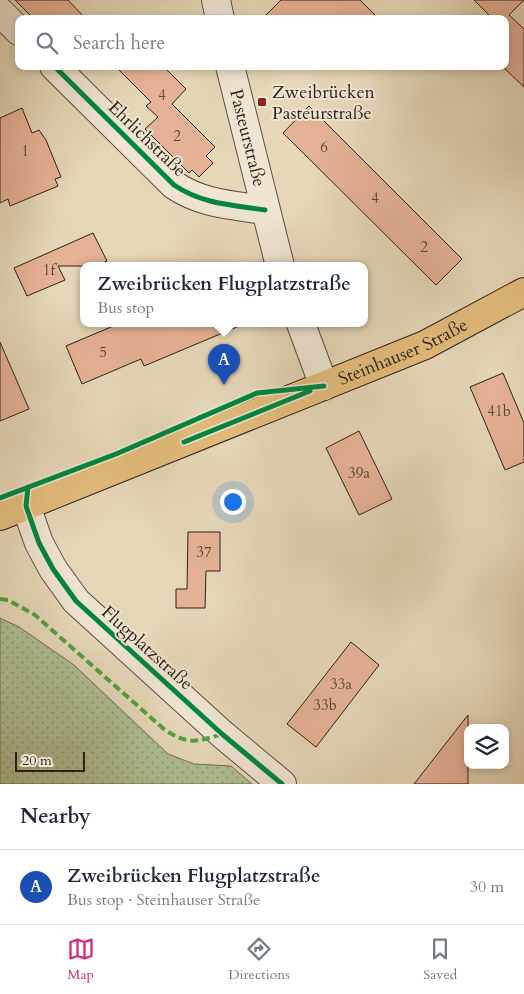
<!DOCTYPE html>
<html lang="en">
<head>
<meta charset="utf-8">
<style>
  body { margin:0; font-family:Cardo,serif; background:#f2f2f3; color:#1f2937 }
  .controls { position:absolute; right:15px; bottom:15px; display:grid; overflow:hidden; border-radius:10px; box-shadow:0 2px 8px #0003 }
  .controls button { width:45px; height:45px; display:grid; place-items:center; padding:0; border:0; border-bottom:1px solid #e0e1e3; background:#fff; color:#1f2937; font:25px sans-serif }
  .scale { position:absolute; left:15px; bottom:12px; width:70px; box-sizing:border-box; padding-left:5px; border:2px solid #2d2216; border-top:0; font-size:14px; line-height:18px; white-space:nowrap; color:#2d2216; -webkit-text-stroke:4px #efe5d2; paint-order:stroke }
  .you { position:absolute; left:232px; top:501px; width:18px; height:18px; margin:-12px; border:4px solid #fff; border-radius:50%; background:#1a73e8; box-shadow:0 0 0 8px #1a73e833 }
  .badge { display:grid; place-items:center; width:32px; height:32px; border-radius:50%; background:#db2777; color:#fff; font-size:16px; font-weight:700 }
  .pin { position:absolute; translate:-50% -41px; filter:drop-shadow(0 1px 2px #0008) }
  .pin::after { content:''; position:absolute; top:26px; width:18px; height:15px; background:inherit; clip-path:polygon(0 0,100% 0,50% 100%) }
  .popup { position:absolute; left:80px; top:262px; width:288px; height:65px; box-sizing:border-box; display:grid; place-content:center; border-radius:10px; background:#fff; filter:drop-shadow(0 1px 4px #0005); font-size:16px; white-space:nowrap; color:#747a83 }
  .popup b { font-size:19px; color:#1f2937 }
  .popup::after { content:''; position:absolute; left:50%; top:100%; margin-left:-10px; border:10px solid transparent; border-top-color:#fff }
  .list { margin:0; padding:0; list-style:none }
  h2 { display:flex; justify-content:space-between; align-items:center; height:65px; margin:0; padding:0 20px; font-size:21px }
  h2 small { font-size:16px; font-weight:400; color:#747a83 }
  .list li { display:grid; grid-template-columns:32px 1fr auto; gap:15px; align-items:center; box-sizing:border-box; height:75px; padding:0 20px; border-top:1px solid #e0e1e3 }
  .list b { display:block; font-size:19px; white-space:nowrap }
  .list p { margin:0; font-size:16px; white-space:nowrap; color:#747a83 }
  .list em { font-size:16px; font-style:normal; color:#747a83 }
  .icon { flex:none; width:28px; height:28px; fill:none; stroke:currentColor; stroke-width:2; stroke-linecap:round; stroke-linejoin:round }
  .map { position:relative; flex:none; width:524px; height:784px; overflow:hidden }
  .search { position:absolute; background:#fff; box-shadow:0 2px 8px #0003; left:15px; right:15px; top:15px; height:55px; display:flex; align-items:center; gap:12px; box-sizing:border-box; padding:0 18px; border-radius:10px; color:#747a83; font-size:19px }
  .sheet { height:140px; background:#fff }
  nav { display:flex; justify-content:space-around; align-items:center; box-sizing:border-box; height:70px; border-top:1px solid #e0e1e3; background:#fff; font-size:14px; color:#747a83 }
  nav a { display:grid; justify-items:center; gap:2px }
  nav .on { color:#db2777 }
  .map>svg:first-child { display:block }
  .grass { fill:url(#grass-dots); stroke:#6e7055 }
  .building { fill:#e6b297; stroke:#2d2216 }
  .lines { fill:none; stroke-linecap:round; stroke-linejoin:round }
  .minor-casing { stroke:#5b4f3f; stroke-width:30 }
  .major-casing { stroke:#2d2216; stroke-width:30 }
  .minor { stroke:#efe5d2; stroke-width:28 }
  .major { stroke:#e3bc7c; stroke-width:28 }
  .quiet { stroke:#52a240; stroke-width:4; stroke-dasharray:8 4; stroke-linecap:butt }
  .cycleway-casing { stroke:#efe5d2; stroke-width:8 }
  .cycleway { stroke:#00873e; stroke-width:5 }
  .poi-dot { fill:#8f2418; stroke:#efe5d2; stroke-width:2 }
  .labels { text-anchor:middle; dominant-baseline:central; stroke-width:4; stroke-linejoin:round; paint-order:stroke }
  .number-label { font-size:15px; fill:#5b4636 }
  .poi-label { font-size:18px; fill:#2d2216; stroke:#efe5d2; text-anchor:start }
  .street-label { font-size:18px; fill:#2d2216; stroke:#efe5d2 }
</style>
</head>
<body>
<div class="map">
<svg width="524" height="784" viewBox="0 0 524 784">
  <defs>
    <pattern id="grass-dots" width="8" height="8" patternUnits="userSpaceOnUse" patternTransform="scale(1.25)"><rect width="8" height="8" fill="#aebf94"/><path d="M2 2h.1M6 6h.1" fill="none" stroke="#8e9b78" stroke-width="1.8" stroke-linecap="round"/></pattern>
  </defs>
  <rect width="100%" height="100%" fill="#e6d7b9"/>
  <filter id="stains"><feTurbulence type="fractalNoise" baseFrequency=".004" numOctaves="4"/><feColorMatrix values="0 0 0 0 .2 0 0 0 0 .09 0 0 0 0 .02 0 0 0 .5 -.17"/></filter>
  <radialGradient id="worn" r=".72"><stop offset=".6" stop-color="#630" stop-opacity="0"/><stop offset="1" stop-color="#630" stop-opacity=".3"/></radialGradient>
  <path class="grass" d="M0,618l19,9 55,38 94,89 26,10 37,2 21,18h-252z"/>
  <path class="building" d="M15,0h53l18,19h-52z
    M281,0h79l19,19h-117z
    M474,0h50l-15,15 15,14v58l-19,-18v-50h-12z
    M115,66h48l23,23 -14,15 43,43 -9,9 7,7 -14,14 -7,-7 -3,3 -44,-44 13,-12 -12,-11 5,-4z
    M309,106l153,153 -26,26 -153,-152z
    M22,108l10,25 7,-3 7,10 15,37 -6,2 3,7 -48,20 -2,-7 -8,4v-85z
    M93,233l14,28 -11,5h-38l7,14 -38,16 -13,-28z
    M118,324h126l-100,42 -3,-7 -59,25 -16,-38z
    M0,342l29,67 -29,12z
    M503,373l21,50v39l-19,8 -35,-83z
    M359,431l33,68 -33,16 -33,-67z
    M188,532h32v39h-14l-1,37h-29v-19h11z
    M351,642l28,23 -63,82 -29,-23z
    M468,715v69h-54l29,-37z"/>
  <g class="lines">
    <g class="minor-casing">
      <g id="minor">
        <path d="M216,0l4,19"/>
        <path d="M0,12l19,19"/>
        <path d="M54,66l120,119c28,19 58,20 91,25"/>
        <path id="s1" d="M230,66l50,200"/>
        <path d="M301,324l23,62"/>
        <path d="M26,506l13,37 14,26 23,32 146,133 60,50"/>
      </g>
    </g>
    <g class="major-casing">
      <g id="major">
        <path id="s2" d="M0,516l425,-171 99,-53"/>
      </g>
    </g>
    <use href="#minor" class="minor"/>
    <use href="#major" class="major"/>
    <path class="quiet" d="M0,599l8,1 27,15 130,115c24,15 31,12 57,4"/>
    <g class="cycleway-casing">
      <path id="cycleway" d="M54,66l120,119c28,19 58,20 91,25
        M184,442l126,-51
        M28,487l-2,19 13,37 14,26 23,32 146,133 60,50
        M0,498l116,-44 141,-61 67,-7"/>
    </g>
    <use href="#cycleway" class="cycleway"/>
  </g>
  <rect class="poi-dot" x="257" y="97" width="10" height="10" rx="2.5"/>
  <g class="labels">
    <g class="number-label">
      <text x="162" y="95">4</text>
      <text x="177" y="136">2</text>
      <text x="324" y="147">6</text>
      <text x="25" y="151">1</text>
      <text x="375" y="198">4</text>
      <text x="424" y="247">2</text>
      <text x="49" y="270">1f</text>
      <text x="103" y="352">5</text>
      <text x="499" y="411">41b</text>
      <text x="359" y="473">39a</text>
      <text x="204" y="552">37</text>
      <text x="341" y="684">33a</text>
      <text x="325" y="705">33b</text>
    </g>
    <g class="poi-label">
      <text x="272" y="92">Zweibrücken<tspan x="272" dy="21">Pasteurstraße</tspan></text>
    </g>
    <g class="street-label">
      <text stroke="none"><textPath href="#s1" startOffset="74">Pasteurstraße</textPath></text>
      <text transform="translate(147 139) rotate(44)">Ehrlichstraße</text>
      <text stroke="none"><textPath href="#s2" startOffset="435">Steinhauser Straße</textPath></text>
      <text transform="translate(147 648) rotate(42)">Flugplatzstraße</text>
    </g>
  </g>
  <rect width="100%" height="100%" filter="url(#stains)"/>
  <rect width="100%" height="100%" fill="url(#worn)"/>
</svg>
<div class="controls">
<button><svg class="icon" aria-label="layers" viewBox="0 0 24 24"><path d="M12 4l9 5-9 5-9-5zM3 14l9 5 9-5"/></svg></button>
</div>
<div class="scale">20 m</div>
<div class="you"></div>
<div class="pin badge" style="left:224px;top:385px;background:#1a4fb4">A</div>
<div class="popup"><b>Zweibrücken Flugplatzstraße</b>Bus stop</div>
<div class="search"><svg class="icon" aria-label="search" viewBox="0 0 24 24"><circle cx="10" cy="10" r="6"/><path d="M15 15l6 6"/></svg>Search here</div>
</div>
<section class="sheet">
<h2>Nearby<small></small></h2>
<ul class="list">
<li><span class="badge" style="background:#1a4fb4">A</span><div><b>Zweibrücken Flugplatzstraße</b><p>Bus stop · Steinhauser Straße</p></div><em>30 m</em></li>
</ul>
</section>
<nav>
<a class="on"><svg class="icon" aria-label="map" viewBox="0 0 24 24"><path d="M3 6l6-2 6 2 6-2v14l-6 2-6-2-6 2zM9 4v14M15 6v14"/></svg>Map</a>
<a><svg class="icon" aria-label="directions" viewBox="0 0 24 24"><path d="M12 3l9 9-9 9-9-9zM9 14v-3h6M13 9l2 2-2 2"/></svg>Directions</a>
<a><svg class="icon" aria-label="saved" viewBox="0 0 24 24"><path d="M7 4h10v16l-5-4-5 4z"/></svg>Saved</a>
</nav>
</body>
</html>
